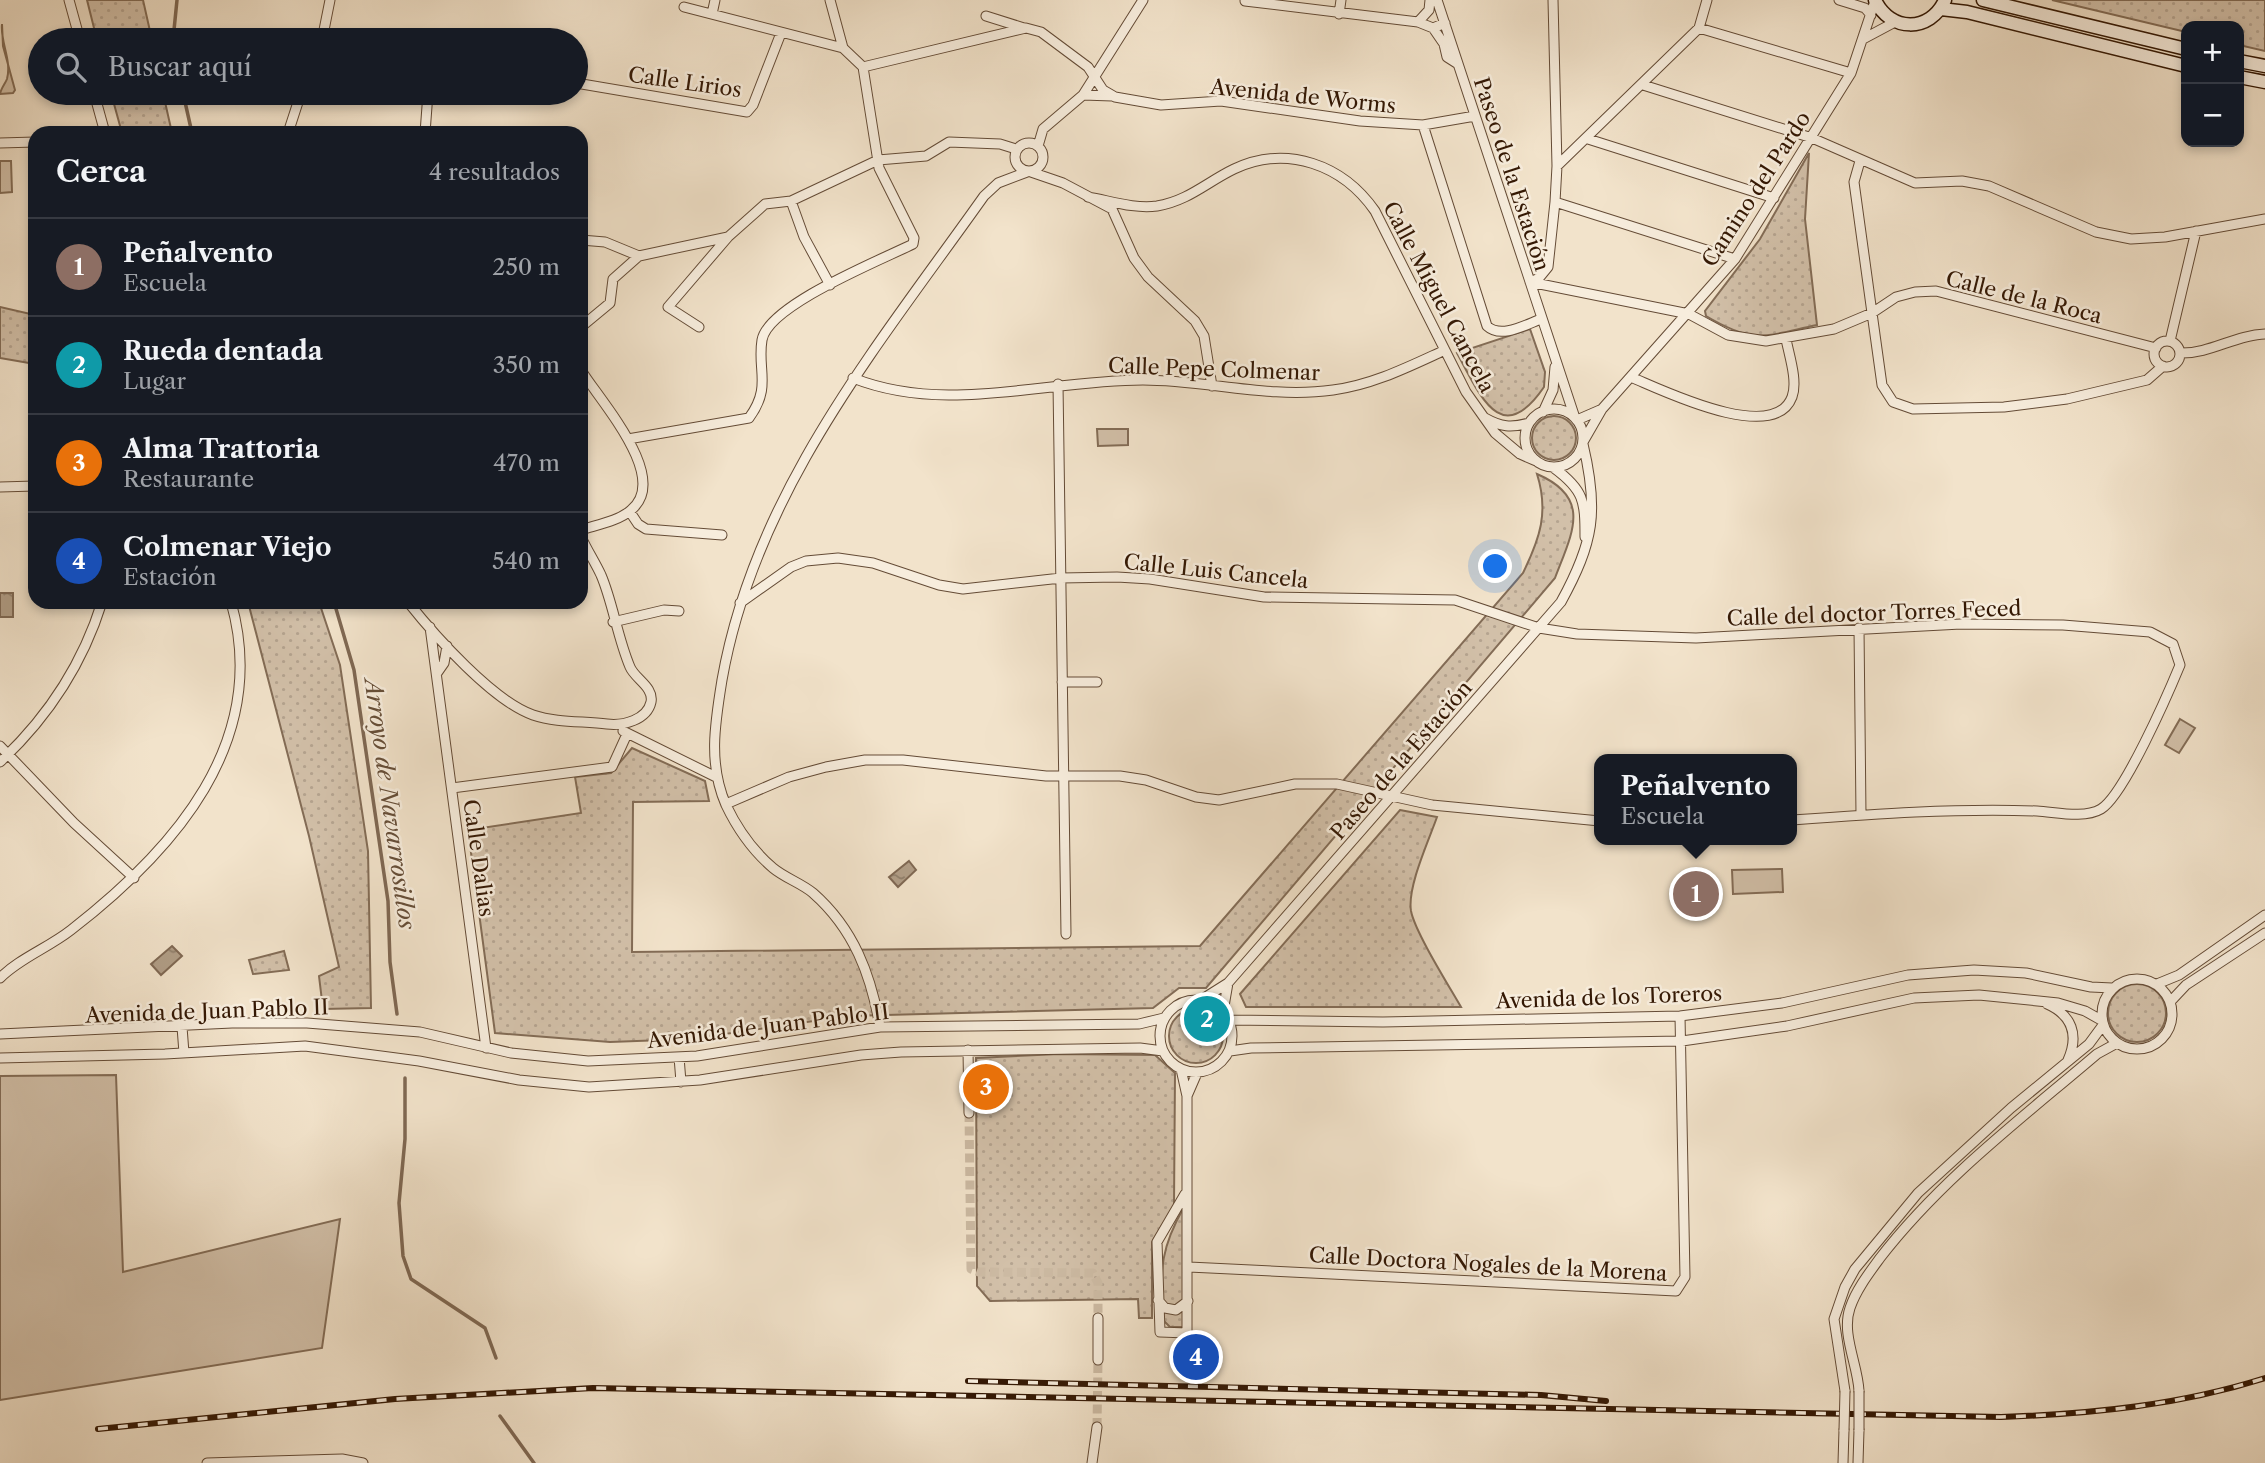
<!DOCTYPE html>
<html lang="es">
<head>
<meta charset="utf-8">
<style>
  body { margin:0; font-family:"Libre Caslon Text",serif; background:#20242c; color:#f1f3f6 }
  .controls { position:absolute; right:21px; top:21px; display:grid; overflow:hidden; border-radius:14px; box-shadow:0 4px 10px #0003 }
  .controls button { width:63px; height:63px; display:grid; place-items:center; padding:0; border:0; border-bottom:2px solid #363941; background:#171b24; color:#f1f3f6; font:35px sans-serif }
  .you { position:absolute; left:1496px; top:567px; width:24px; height:24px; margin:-18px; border:5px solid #fff; border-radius:50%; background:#1a73e8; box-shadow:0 0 0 10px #1a73e833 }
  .badge { display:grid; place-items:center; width:46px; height:46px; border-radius:50%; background:#ea580c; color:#fff; font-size:23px; font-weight:700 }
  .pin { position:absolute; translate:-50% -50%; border:4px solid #fff; box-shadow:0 2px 7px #0006 }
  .popup { position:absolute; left:1594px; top:754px; width:203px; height:91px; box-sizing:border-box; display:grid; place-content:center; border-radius:14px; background:#171b24; filter:drop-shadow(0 2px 5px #0005); font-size:23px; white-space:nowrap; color:#9ea1a6 }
  .popup b { font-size:26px; color:#f1f3f6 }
  .popup::after { content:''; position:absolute; left:50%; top:100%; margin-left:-14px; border:14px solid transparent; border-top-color:#171b24 }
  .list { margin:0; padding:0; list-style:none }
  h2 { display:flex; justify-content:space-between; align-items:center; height:91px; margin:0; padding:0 28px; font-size:30px }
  h2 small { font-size:23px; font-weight:400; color:#9ea1a6 }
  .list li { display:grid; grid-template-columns:46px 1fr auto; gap:21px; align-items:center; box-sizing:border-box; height:98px; padding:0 28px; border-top:2px solid #363941 }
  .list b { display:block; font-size:26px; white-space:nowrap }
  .list p { margin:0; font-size:23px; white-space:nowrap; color:#9ea1a6 }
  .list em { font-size:23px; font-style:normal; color:#9ea1a6 }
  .icon { flex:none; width:38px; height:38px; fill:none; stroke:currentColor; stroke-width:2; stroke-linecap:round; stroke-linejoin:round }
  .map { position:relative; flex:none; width:2265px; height:1463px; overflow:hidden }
  .search { position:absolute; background:#171b24; box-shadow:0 4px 10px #0003; left:28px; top:28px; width:560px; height:77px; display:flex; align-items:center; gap:18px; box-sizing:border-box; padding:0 24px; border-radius:38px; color:#9ea1a6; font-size:26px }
  .panel { position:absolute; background:#171b24; box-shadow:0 4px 10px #0003; left:28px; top:126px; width:560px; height:483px; border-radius:21px }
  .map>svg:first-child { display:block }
  .grass { fill:#d2c0a9; stroke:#836c56; stroke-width:2 }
  .park { fill:url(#park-dots); stroke:#836c56; stroke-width:2 }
  .water { fill:url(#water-ripples); stroke:#7f6853; stroke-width:2 }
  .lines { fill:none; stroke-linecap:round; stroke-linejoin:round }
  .stream { stroke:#7f6853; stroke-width:3.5 }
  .street-tunnel { stroke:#ccbaa3; stroke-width:9; stroke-dasharray:9 4.5; stroke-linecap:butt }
  .street-casing { stroke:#644b36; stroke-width:11 }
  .secondary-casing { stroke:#341804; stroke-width:15 }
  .street { stroke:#f7eddd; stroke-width:9 }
  .secondary { stroke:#f7eddd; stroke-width:12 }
  .rail-casing { stroke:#341804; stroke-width:6 }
  .rail { stroke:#f7eddd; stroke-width:3.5; stroke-dasharray:10; stroke-linecap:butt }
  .street-bridge-casing { stroke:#644b36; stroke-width:11; stroke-linecap:butt }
  .street-bridge { stroke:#f7eddd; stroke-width:9 }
  .labels { text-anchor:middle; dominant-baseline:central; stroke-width:5; stroke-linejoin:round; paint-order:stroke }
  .street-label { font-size:21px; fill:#341804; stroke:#f7eddd }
  .water-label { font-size:23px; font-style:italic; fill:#664e38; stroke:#f7eddd }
</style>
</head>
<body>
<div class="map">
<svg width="2265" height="1463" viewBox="0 0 2265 1463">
  <defs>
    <pattern id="park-dots" width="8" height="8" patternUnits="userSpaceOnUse" patternTransform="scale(1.75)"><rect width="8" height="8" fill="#d2c0a9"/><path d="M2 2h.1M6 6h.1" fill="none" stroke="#b5a490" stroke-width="1.8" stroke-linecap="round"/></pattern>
    <pattern id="water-ripples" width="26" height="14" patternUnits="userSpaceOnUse" patternTransform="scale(1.75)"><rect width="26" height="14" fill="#b19e87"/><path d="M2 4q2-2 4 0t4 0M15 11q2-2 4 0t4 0" fill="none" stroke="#91806c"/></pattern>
  </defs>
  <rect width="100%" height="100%" fill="#f2e3cb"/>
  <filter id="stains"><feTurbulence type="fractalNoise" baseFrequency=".00286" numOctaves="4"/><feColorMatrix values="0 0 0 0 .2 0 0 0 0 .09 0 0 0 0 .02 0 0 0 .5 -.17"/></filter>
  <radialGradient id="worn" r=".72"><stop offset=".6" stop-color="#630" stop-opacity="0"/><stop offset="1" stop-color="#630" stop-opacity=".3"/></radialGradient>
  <path class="grass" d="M2,24l1,22 12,44 -2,3 -13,1c1,-6 5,-10 7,-15 5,-19 -7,-37 -5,-55z
    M0,161h11l1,31 -12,1z
    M1097,429h31v16l-30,1z
    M2180,719l15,9 -16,25 -14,-8z
    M1782,869l1,23 -50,2 -1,-24z
    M116,1075l7,197 217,-53 -18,129 -322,52v-324z"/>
  <path class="park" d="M87,0h56l9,40h-55z
    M2052,0h213v51l-26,-6v-19h-53v6z
    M111,93h52l9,40h-50z
    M1809,153l-4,66 12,106c-52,11 -62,20 -111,-9l-1,-5 55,-72z
    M0,307l35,8v49l-35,-6z
    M1530,329l15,43 -1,15c-43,63 -64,8 -87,-34z
    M1532 438a22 22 0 1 1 44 0a22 22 0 1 1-44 0Z
    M1537,474c56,24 35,59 18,104l-349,410h-27l-26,20 -305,8 -157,23 -81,3 -115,-9 -27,-203 113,-17 -6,-36 36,-4 21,-25 73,33 4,20 -76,1 -1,150 568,-6 323,-373c17,-35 26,-61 14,-99z
    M248,602h71l21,63 28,186 3,157 -48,1 -4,-33 20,-9 -30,-131z
    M1400,810l37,7c-8,23 -30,70 -26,94 4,21 38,75 50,96h-215l-6,-13z
    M284,951l5,19 -36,4 -4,-14z
    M2108 1013a29 29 0 1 1 58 0a29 29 0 1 1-58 0Z
    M1169 1036a27 27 0 1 1 54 0a27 27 0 1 1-54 0Z
    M1059,1054l96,1 20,18 -1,133 -22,36v76h-13l-1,-19 -148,2 -13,-15 -1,-228z
    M1184,1207v120h-14l-8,-8c-1,-49 -3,-68 22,-112z"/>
  <path class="water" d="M0,593h13v24h-13z
    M909,861l7,9 -18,17 -9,-10z
    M172,946l10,10 -21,19 -10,-11z"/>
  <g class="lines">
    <path class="stream" d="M173,40l4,-40
      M183,93l9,40
      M334,602l20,68 34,231 2,61 7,52
      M405,1078v61l-6,64 4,53 8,23 74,49 11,30
      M500,1416l34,47"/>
    <path class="street-tunnel" d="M969,1113l2,156 8,3 114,1 5,10v35
      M1097,1427l1,-67"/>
    <g class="street-casing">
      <path id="street" d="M69,0l11,40
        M1437,0l138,418
        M1839,0l26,8 6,7
        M1245,1l173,21 15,6 12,-5
        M684,7l159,41
        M712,14l3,-14
        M1339,14l2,-14
        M986,16l38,12
        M1418,22l11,-12 1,-10
        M1433,28l11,16 3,13 11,7
        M1699,28l152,45
        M323,38l12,2
        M1865,38l30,-16
        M322,40l8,-40
        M863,67l163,-39 15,4 47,35 15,23 12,7 46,8 60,-4 139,20 63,4 52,-9
        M576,83l171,29 6,-7 28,-72
        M1643,85l169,53 103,45 47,-2 27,5 107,46 35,7 34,-2 100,-18
        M94,93l11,40
        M1083,95l60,-95
        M1423,125l64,201c14,13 38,-1 54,-7
        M288,133l13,-40
        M425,133l3,-40
        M1588,139l186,59
        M1015 157a14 14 0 1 1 28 0a14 14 0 1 1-28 0Z
        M0,143l35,-1
        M1038,146l5,-17 40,-34 29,1
        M1860,161l-6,21 18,131 10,72 11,17 20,7 91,-2 63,-8 80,-19 16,-14
        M1557,166l142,-138 8,-28
        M1031,172l32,11 49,26 22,49 14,19 47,44 9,15 8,50
        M1088,197c23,4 46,12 69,9 31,-5 50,-24 77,-37 53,-25 109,-4 141,42l91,181 29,41 25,21 16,7
        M791,201l13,36 26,48
        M1555,202l180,57
        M581,240l24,2 34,14 89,-19 37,-33 26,-3 87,-41 48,-4 23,-14 51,2 16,5
        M1530,282l159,32 39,21 38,6 68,-12 38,-16 24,-16 19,-5 21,-1 220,57
        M1530,282l9,-4 9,-11 7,-65 2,-36 -4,-166
        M581,327l29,-24 3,-24 26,-23
        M699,327l-31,-20 60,-70
        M2170,341l26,-110
        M2154 354a13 13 0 1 1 26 0a13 13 0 1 1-26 0Z
        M2180,353c30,1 55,-18 85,-19
        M581,370c19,31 90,108 50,140 -12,11 -35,15 -50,20
        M853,378c93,37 193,2 290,2 64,0 126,19 190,10 39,-5 75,-23 110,-39
        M1633,378c29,12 141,67 159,19 6,-16 -3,-42 -6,-58
        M1058,384l8,550
        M1525 438a29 29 0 1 1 58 0a29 29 0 1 1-58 0Z
        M1543,412l10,-22 2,-23
        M1485,418c16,9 26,10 44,5
        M1577,420l23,-10
        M628,439l121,-21c23,-31 8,-48 13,-78 6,-35 119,-80 151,-96l1,-6 -35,-70 -16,-101 -20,-19 -13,-48
        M1583,442l19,-33 133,-150 116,-186 24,-72
        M1554,468c30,22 31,33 31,69
        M0,487l35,-1
        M630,512l8,12 8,5 76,6
        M408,602c27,34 85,99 125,113 24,8 50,6 74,9 16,2 40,-4 44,-22 3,-15 -16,-23 -21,-35 -13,-31 -17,-64 -29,-92 -6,-13 -14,-25 -20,-38
        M740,603l51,-36 15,-6 32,-3 35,5 66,22 24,4 98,-11 56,-1 33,2 114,18 191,3 84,28 38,6 119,4 265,-14 102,1 87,7 23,12 7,21c-12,29 -56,130 -79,144 -17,10 -45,3 -64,2 -81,-3 -163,3 -245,9
        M613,622l51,-12 15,1
        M430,627l56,421
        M1859,628l2,187
        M437,673l7,-10 3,-17
        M1062,682h35
        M623,731l93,46
        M0,746l74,77 60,55
        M0,762c47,-44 83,-99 102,-160
        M452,788l160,-21 15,-33
        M726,804l63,-27 37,-10 39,-7h38l143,16h74l26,4 50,17 23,3 76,-16h42l95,21 168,16
        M0,978c20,-20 48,-30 71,-48 102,-79 200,-188 160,-328
        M2102 1014a35 35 0 1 1 70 0a35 35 0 1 1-70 0Z
        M2157,984l22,-9 86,-60
        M1160 1036a36 36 0 1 1 72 0a36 36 0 1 1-72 0Z
        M1201,1000l27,-17 333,-381c33,-60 38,-91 22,-158
        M2170,1002l16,-17 79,-52
        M2047,1004c25,11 32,31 21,56
        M1223,1012l5,-29
        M1229,1020l154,2 297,-6 102,-13 126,-28 66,-5 52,3 65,14 21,1
        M182,1027l2,26
        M880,1027c-9,-52 -26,-98 -67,-134 -12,-10 -28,-15 -40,-25 -20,-17 -36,-40 -47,-63 -18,-41 -11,-82 -4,-125 33,-188 155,-333 262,-484l14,-13 29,-11
        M0,1034l232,-11h75l113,9 91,21 77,8 109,-5 183,-29 259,-3 25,-6
        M968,1050l1,63
        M1230,1051l21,-3 431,-7 105,-15 127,-28 65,-3 79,8 27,8 16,9
        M679,1057l2,25
        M0,1058l165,-4 140,-8 114,15 100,19 70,7 111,-7 161,-25 40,-3 239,-4 23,3
        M1181,1069l6,27v237l-27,-1 -3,-90 28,-48
        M1187,1096l10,-23
        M1189,1267l487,24 9,-14 -5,-261
        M1158,1300l7,8 11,2 12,-9
        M1098,1360v-42
        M1845,1391l-11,-72 11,-32 10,-18 63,-76 93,-85 78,-64 14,-19
        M1859,1391c-1,-26 -18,-57 -9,-83 6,-18 19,-35 30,-50 61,-79 142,-140 217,-204l20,-11
        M207,1463l135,-4 21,4
        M1092,1463l5,-36
        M1843,1463l1,-33
        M1858,1463l1,-33"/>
    </g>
    <g class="secondary-casing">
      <path id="secondary" d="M1875,0c15,32 55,33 70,0
        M1983,0l203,49
        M1941,9l26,3 219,54
        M2239,61l26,5
        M2239,77l26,5"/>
    </g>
    <use href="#street" class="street"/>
    <use href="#secondary" class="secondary"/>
    <g class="rail-casing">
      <path id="rail" d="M968,1381l573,14 65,6
        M98,1429l297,-30 198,-11 1408,29c90,-3 179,-12 264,-39"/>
    </g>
    <use href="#rail" class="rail"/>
    <g class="street-bridge-casing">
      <path id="street-bridge" d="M1844,1430l1,-39
        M1859,1430v-39"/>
    </g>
    <use href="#street-bridge" class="street-bridge"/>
  </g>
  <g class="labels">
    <g class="street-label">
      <text transform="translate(685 82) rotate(8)">Calle Lirios</text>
      <text transform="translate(1303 96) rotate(6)">Avenida de Worms</text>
      <text transform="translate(1512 174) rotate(72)">Paseo de la Estación</text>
      <text transform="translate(1756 189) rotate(-57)">Camino del Pardo</text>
      <text transform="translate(1439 297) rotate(62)">Calle Miguel Cancela</text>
      <text transform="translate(2024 297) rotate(14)">Calle de la Roca</text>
      <text transform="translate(1214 369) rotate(2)">Calle Pepe Colmenar</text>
      <text transform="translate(1216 571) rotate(6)">Calle Luis Cancela</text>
      <text transform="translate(1874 613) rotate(-2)">Calle del doctor Torres Feced</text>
      <text transform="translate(1401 760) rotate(-49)">Paseo de la Estación</text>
      <text transform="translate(479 858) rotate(82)">Calle Dalias</text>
      <text transform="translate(1609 997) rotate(-2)">Avenida de los Toreros</text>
      <text transform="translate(207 1011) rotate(-2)">Avenida de Juan Pablo II</text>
      <text transform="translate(768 1026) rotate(-7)">Avenida de Juan Pablo II</text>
      <text transform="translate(1488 1264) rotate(3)">Calle Doctora Nogales de la Morena</text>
    </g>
    <g class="water-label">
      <text transform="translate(390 804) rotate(82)">Arroyo de Navarrosillos</text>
    </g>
  </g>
  <rect width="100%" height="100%" filter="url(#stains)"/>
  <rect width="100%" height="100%" fill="url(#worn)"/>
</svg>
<div class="controls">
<button>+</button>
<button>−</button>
</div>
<div class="you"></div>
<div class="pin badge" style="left:1696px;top:894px;background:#8d6e63">1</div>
<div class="popup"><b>Peñalvento</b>Escuela</div>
<div class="pin badge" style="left:1207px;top:1019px;background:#0f9aa8">2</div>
<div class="pin badge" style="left:986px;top:1087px;background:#e8710a">3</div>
<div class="pin badge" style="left:1196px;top:1357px;background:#1a4fb4">4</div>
<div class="search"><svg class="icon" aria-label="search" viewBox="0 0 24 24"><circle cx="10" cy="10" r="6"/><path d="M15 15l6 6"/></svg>Buscar aquí</div>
<section class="panel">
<h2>Cerca<small>4 resultados</small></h2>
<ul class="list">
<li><span class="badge" style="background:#8d6e63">1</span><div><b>Peñalvento</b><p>Escuela</p></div><em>250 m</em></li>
<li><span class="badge" style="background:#0f9aa8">2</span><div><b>Rueda dentada</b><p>Lugar</p></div><em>350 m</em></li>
<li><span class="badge" style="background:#e8710a">3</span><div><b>Alma Trattoria</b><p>Restaurante</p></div><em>470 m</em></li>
<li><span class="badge" style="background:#1a4fb4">4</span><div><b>Colmenar Viejo</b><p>Estación</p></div><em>540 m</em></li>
</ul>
</section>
</div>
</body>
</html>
